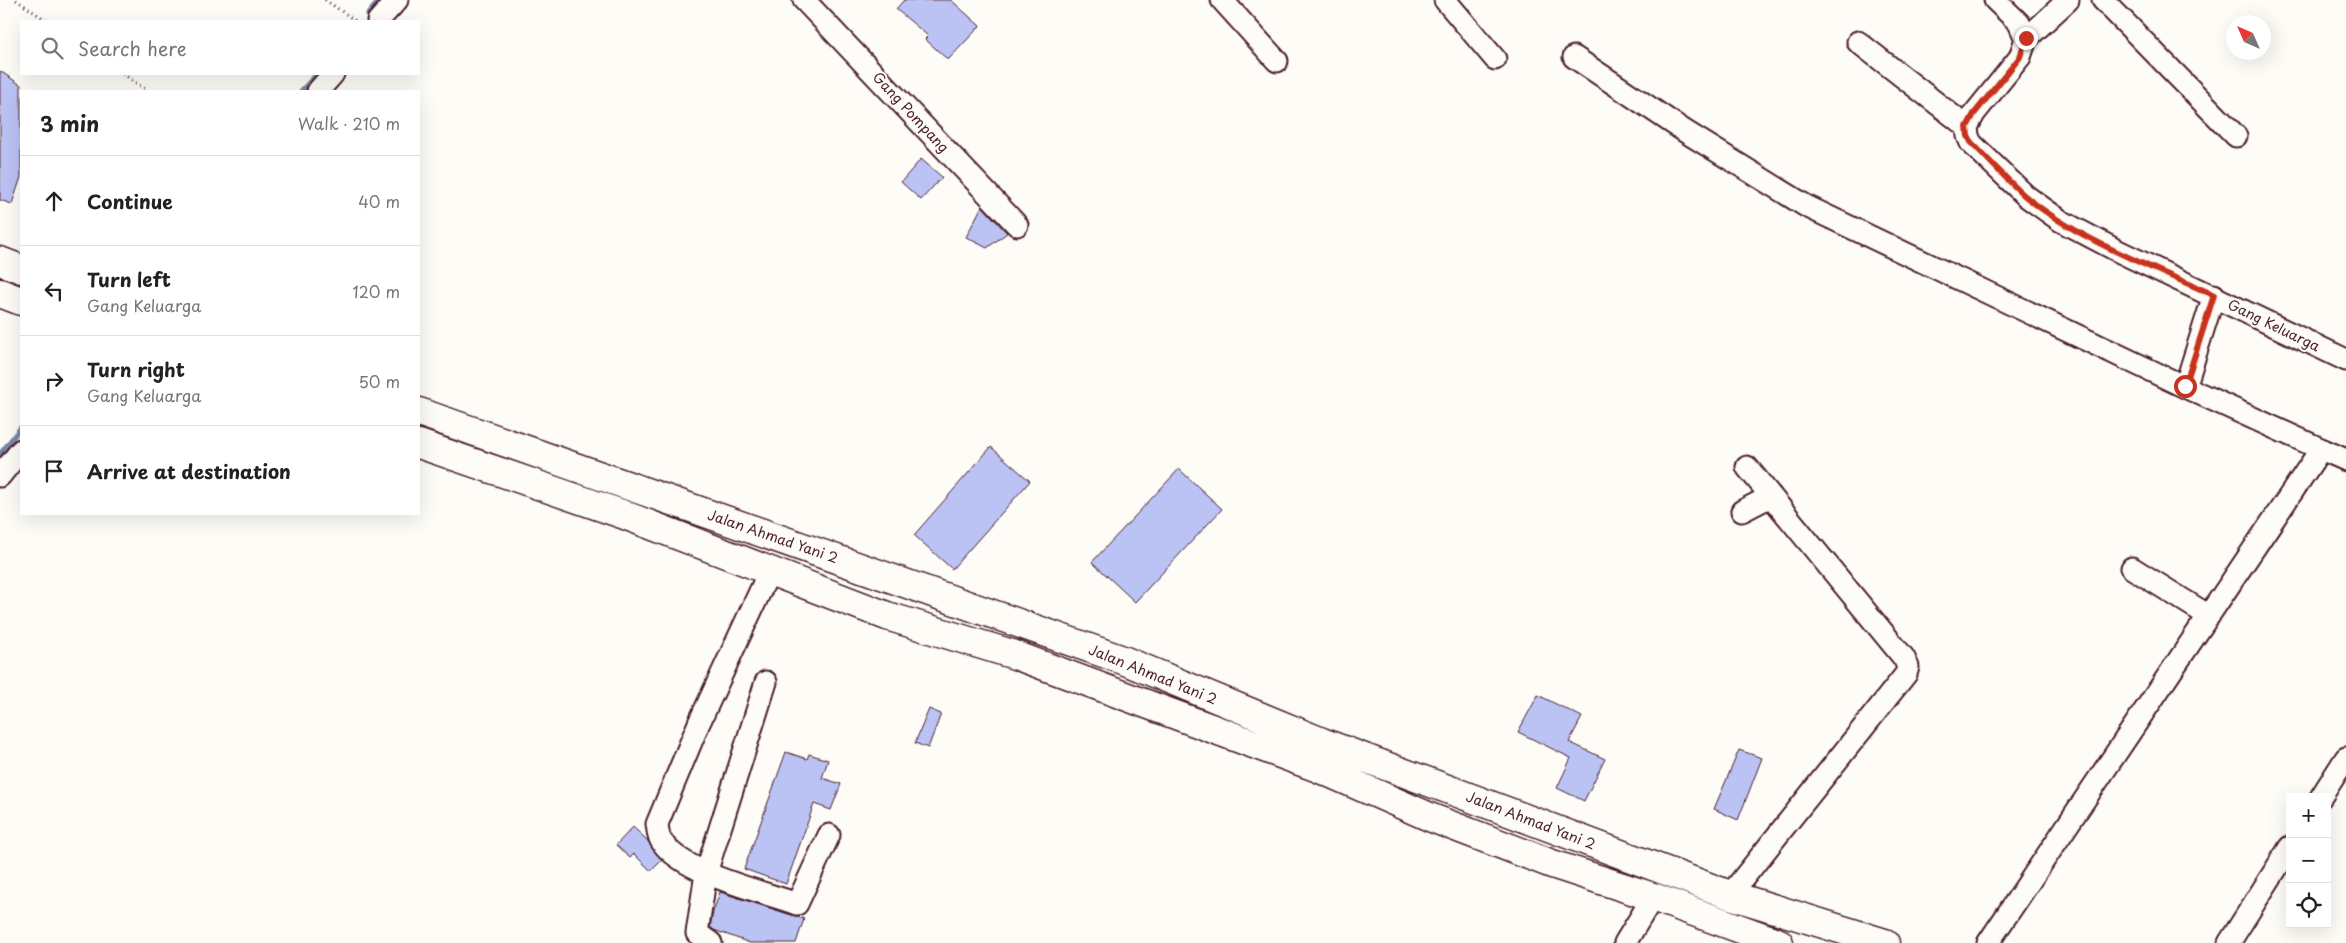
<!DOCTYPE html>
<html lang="en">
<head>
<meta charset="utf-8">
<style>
  body { margin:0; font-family:"Playpen Sans",sans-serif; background:#f6f6f6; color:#222 }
  .controls { position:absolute; right:15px; bottom:15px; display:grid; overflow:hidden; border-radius:0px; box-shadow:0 5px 20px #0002 }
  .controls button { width:45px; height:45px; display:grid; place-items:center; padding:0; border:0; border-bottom:1px solid #e0e0e0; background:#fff; color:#222; font:25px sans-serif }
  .compass { position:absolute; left:2226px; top:15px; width:45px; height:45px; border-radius:50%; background:#fff; box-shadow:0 5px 20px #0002; rotate:315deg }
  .stop { position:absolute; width:15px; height:15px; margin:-11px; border:4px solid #c8321e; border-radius:50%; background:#fff }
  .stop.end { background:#c8321e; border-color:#fff; box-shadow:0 1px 5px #0008 }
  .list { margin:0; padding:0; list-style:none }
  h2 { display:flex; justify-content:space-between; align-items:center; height:65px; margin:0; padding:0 20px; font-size:21px }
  h2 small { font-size:16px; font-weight:400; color:#767676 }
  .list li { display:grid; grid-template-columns:32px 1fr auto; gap:15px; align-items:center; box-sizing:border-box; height:90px; padding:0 20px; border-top:1px solid #e0e0e0 }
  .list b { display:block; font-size:19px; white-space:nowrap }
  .list p { margin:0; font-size:16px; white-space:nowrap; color:#767676 }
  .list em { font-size:16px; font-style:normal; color:#767676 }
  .icon { flex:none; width:28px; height:28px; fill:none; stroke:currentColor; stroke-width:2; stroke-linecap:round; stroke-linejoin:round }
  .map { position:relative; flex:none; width:2346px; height:943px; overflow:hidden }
  .search { position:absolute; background:#fff; box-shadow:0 5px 20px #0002; left:20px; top:20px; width:400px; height:55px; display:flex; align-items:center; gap:12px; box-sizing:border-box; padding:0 18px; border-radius:0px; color:#767676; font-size:19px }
  .panel { position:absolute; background:#fff; box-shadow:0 5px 20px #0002; left:20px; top:90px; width:400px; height:425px; border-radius:0px }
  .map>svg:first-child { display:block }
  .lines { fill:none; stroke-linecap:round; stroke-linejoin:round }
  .stream { stroke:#7c86a7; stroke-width:5 }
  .building { fill:#bbc2f4; stroke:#4a1f2b }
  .minor-casing { stroke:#4a1f2b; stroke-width:25 }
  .highway-casing { stroke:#4a1f2b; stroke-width:31 }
  .path { stroke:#4a1f2b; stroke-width:3; stroke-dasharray:1 4; stroke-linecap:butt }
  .minor { stroke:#fdfcf7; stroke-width:21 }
  .highway { stroke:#fdfcf7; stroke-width:28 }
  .route { stroke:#c8321e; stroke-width:6 }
  .labels { text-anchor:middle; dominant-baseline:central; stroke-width:4; stroke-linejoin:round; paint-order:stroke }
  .street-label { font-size:14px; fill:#4a1f2b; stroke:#fdfcf7 }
</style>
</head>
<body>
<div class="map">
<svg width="2346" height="943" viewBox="0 0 2346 943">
  <rect width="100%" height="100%" fill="#fdfcf7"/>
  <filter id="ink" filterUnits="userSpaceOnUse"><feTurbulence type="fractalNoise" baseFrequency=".02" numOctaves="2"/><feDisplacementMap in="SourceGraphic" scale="10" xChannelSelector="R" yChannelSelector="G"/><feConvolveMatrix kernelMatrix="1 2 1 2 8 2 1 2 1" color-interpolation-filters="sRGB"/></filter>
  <g filter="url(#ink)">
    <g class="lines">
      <path class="stream" d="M368,14l12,-14
        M301,91l16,-17
        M0,454l21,-27"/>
    </g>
    <path class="building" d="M904,0h47l29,26 -32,34 -23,-21 3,-3 -32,-27z
      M0,71l21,14v92l-9,27 -12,-4z
      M921,159l21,18 -21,23 -20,-18z
      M982,206l25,27 -20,15 -21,-11z
      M991,447l39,34 -78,88 -38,-34z
      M1179,469l43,40 -87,93 -43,-40z
      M1538,695l44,22 -13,25 36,17 -21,42 -27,-13 14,-30 -53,-26z
      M929,709l12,5 -13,34 -13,-5z
      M1739,750l23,8 -24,62 -24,-11z
      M786,752l21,7 2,-5 19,6 -6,18 19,6 -10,26 -17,-6 -28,80 -42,-15z
      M633,827l14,13 15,20 -11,11 -17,-17 -4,4 -14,-13z
      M720,892l84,27 -8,24h-46l-36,-13 -4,-3 3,-15z"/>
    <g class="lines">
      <g class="minor-casing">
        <path id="minor" d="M804,0l213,225
          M1222,0l55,61
          M1445,0l50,59
          M1995,0l24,23 7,16 -6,18 -46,57 -7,13 1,9 3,7 55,53 35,25 57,30 228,109
          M2103,0l133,136
          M378,21l19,-21
          M2026,39l42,-39
          M1858,42l109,85
          M1574,57l112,75 120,74 379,181 136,62
          M318,91l15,-17
          M2185,387l29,-92
          M0,476l21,-26
          M1742,511l29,-15
          M2132,568l77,48
          M770,570l-71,153 -42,101c1,6 1,13 5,18 22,32 99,49 135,62l32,-69
          M2321,797l25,-39
          M1730,895l176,-221 2,-7 -4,-9 -157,-191
          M711,943l-14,-10 9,-60 60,-191
          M1625,943l28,-46
          M1988,943l333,-494 25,11
          M2229,943l61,-96"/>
      </g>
      <g class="highway-casing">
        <path id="highway" d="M0,261l21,8
          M0,293l21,8
          M419,412l704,248 199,82 408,153 155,48
          M419,444l203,70 265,102 128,39 303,113 114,50 120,46 101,33 126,46"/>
      </g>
      <path class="path" d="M16,0l31,21
        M325,0l31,21
        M123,74l25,17"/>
      <use href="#minor" class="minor"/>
      <use href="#highway" class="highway"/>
    </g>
  </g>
  <g class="lines" filter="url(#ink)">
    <path class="route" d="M2026,38l-6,19 -46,57 -7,13 1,9 3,6c18,18 35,37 54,54 53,44 127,71 189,99l-29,91"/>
  </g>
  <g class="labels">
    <g class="street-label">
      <text transform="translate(911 112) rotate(47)">Gang Pompang</text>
      <text transform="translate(2274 325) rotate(26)">Gang Keluarga</text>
      <text transform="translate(773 536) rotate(19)">Jalan Ahmad Yani 2</text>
      <text transform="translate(1153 674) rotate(22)">Jalan Ahmad Yani 2</text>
      <text transform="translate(1531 820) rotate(21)">Jalan Ahmad Yani 2</text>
    </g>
  </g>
</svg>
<div class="controls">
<button>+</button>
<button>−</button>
<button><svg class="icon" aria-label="locate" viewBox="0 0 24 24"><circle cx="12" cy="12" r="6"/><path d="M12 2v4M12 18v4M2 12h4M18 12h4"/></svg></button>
</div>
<svg class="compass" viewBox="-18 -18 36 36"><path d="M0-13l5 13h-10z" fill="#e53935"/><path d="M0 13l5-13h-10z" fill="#767676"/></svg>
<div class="stop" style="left:2185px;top:386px"></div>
<div class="stop end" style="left:2026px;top:38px"></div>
<div class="search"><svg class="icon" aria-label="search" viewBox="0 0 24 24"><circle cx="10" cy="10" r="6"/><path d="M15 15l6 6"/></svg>Search here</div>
<section class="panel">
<h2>3 min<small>Walk · 210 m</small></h2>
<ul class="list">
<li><svg class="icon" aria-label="ahead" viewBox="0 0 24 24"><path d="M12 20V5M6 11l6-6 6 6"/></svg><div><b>Continue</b></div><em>40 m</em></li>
<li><svg class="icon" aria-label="left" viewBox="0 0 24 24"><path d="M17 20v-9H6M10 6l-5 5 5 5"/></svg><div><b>Turn left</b><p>Gang Keluarga</p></div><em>120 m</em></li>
<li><svg class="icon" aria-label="right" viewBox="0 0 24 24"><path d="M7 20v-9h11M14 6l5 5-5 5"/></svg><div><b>Turn right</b><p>Gang Keluarga</p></div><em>50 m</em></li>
<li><svg class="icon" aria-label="arrive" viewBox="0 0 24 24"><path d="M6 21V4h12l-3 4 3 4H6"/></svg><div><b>Arrive at destination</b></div></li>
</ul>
</section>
</div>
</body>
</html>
